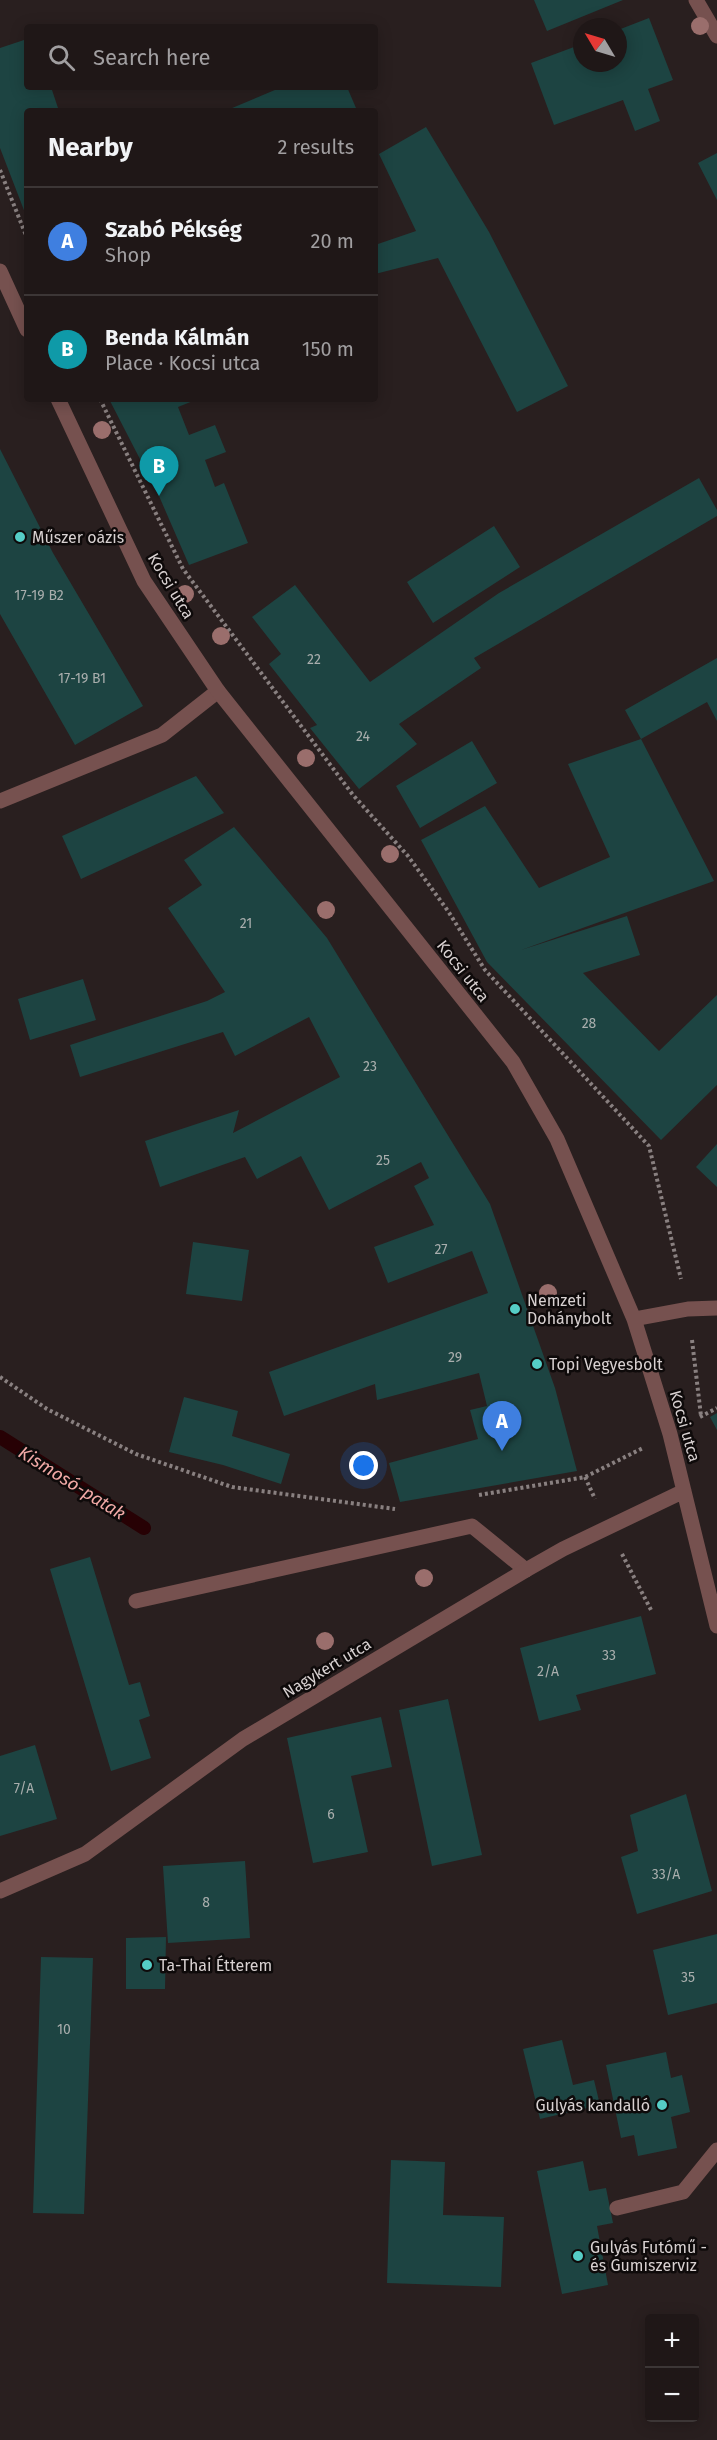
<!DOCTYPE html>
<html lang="en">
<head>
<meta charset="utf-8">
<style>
  body { margin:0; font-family:"Fira Sans",sans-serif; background:#272020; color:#f1f3f6 }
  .controls { position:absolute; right:18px; bottom:18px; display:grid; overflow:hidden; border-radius:6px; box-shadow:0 3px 15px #0003 }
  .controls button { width:54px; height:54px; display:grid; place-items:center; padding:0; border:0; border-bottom:2px solid #3c3636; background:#1f1717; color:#f1f3f6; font:30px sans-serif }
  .compass { position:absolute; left:573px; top:18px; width:54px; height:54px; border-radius:50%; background:#1f1717; box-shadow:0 3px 15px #0003; rotate:308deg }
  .you { position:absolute; left:364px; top:1466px; width:21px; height:21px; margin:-15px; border:4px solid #fff; border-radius:50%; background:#1a73e8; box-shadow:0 0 0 9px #1a73e833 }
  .badge { display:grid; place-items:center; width:39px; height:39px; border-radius:50%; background:#1a73e8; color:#fff; font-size:20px; font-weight:700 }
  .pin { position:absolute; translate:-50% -50px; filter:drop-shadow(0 2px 3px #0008) }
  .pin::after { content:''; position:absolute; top:32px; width:21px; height:18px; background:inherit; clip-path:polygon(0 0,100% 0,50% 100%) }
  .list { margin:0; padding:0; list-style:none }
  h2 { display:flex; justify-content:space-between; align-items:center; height:78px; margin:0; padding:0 24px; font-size:26px }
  h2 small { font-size:20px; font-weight:400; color:#a19fa1 }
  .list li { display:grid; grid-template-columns:39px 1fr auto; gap:18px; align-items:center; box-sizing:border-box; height:108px; padding:0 24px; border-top:2px solid #3c3636 }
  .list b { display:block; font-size:22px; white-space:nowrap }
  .list p { margin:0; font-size:20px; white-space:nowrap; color:#a19fa1 }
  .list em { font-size:20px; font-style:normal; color:#a19fa1 }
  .icon { flex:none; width:33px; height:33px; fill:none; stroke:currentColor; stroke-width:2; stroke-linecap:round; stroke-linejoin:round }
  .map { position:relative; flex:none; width:717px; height:2440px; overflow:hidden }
  .search { position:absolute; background:#1f1717; box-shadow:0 3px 15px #0003; left:24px; top:24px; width:354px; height:66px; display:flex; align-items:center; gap:15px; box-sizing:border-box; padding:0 21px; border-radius:6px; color:#a19fa1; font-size:22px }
  .panel { position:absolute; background:#1f1717; box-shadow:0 3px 15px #0003; left:24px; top:108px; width:354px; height:294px; border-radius:6px }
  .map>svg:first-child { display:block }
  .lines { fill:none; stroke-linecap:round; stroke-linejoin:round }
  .stream { stroke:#270104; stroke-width:14 }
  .building { fill:#1d4442 }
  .path { stroke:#898080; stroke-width:4; stroke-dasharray:3 3; stroke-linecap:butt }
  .lane { stroke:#76514f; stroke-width:15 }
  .street { stroke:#76514f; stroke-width:15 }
  .tree { fill:#9a6e6c }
  .poi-dot { fill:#55cdc6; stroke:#0e0a0a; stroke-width:2 }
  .labels { text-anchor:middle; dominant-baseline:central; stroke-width:5; stroke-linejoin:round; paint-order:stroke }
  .number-label { font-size:14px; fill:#a9aead }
  .poi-label { font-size:16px; fill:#d8d1d1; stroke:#0e0a0a; text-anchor:start }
  .street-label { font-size:16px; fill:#d8d1d1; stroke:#0e0a0a }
  .water-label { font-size:18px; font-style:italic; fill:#f1a9a6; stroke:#0e0a0a }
</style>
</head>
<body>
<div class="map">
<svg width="717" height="2440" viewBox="0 0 717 2440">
  <rect width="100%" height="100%" fill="#291f1f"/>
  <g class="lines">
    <path class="stream" d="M0,1437l144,91"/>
  </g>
  <path class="building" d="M534,0h89l-76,31z
    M649,18l24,62 -25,9 12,32 -25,10 -12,-31 -69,25 -23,-62 51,-19v19h36v-33z
    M27,39v48h24l8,24h-32v107l-27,-70v-100z
    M282,87h65l9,21 -6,3h-125z
    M426,127l63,105 79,154 -51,26 -79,-154 -63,16v-29l41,-14 -37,-77z
    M717,153v47l-19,-37z
    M109,399h89l-20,8 11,28 26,-10 11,27 -21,8 10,27 9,-4 24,60 -59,22 -30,-69z
    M0,449l53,104 90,153 -68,39 -75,-131z
    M699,478l18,32v6l-243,142 7,10 -82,56 18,20 -58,45 -49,-61 7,-3 -48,-61 12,-10 -29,-37 43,-32 75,97 129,-89z
    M494,526l26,41 -87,56 -26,-41z
    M717,658v63l-10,-19 -66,37 -16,-29z
    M641,739l73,142 -193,69 106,-34 13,39 -57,18 76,78 58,-56v90l-56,55 -174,-178 -66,-122 64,-34 54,82 71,-31 -42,-93z
    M472,741l25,42 -77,45 -24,-42z
    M196,776l28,37 -143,66 -19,-43z
    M234,827l93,111 163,266 65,184 22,83 -177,31 -11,-39 89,-24 -8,-29 17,-4 -8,-33 -102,27 -2,-16 -91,32 -15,-44 219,-79 -16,-42 -84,32 -14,-36 60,-22 -20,-39 15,-8 -8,-16 -92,48 -28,-54 -44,23 -12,-22 -85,30 -15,-46 94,-31 -6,23 107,-56 -31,-60 -74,39 -12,-24 -143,45 -10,-32 137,-44 18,-9 -57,-84 34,-23 -18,-25z
    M83,979l13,41 -66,20 -12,-41z
    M717,1144v43l-21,-20z
    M193,1242l56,8 -7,51 -56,-7z
    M184,1397l54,14 -6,25 58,18 -9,30 -58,-19 -54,-13z
    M717,1413v17l-7,-13z
    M90,1557l39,128 11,-3 10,34 -11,4 12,38 -40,13 -61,-202z
    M641,1616l15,58 -80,21 5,15 -42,11 -19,-73z
    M448,1699l34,156 -50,11 -33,-156z
    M381,1717l11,50 -41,9 17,76 -55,11 -26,-125z
    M35,1745l22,74 -57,17v-80z
    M686,1794l26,97 -75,23 -16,-57 17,-6 -8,-36z
    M245,1861l5,77 -82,5 -5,-77z
    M717,1934v69l-49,12 -15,-65z
    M166,1937l-1,52h-39v-51z
    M41,1957l52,1 -9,256 -51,-1z
    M562,2040l11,45 21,-5 6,25 -60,14 -17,-70z
    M666,2052l5,26 11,-3 8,37 -19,5 6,31 -39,8 -4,-21 -13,3 -15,-73z
    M391,2160l54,2 -2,53 61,2 -3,70 -114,-4z
    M583,2161l6,30 17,-3 7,35 -16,3 11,59 -46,9 -25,-123z"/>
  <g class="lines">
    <path class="path" d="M0,170l27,68
      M100,399l83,170 170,226 55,61 40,55 37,59 164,176 32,133
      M692,1340l9,76
      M0,1377l47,32 89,45 96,33 163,22
      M700,1417l17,-9
      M585,1477l10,22
      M479,1495l106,-18 58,-29
      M622,1554l29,56"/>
    <path class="lane" d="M0,801l162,-66 56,-44
      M136,1601l336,-75 54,44
      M617,2208l66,-16 34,-42"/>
    <path class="street" d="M696,0l21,36
      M0,271l27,59
      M58,399l86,182 74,110 295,371 44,77 77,180 36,115 47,192
      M634,1319l54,-10 29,-1
      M0,1891l85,-37 158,-115 283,-169 37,-21 121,-58"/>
  </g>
  <g class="tree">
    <circle cx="700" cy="26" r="9"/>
    <circle cx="102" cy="430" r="9"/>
    <circle cx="185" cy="594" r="9"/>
    <circle cx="221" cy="636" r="9"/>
    <circle cx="306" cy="758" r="9"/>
    <circle cx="390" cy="854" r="9"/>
    <circle cx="326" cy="910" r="9"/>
    <circle cx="548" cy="1293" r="9"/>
    <circle cx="424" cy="1578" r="9"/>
    <circle cx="325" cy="1641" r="9"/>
  </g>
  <g class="poi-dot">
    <circle cx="20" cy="537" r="6"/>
    <circle cx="515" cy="1309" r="6"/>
    <circle cx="537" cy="1364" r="6"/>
    <circle cx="147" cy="1965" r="6"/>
    <circle cx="662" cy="2105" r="6"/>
    <circle cx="578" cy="2256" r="6"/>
  </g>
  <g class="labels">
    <g class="number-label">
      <text x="39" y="595">17-19 B2</text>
      <text x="314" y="659">22</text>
      <text x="82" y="678">17-19 B1</text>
      <text x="363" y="736">24</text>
      <text x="246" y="923">21</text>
      <text x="589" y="1023">28</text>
      <text x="370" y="1066">23</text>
      <text x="383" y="1160">25</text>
      <text x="441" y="1249">27</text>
      <text x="455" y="1357">29</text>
      <text x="609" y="1655">33</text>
      <text x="548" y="1671">2/A</text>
      <text x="24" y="1788">7/A</text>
      <text x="331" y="1814">6</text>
      <text x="666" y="1874">33/A</text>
      <text x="206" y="1902">8</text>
      <text x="688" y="1977">35</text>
      <text x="64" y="2029">10</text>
    </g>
    <g class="poi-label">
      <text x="32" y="537">Műszer oázis</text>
      <text x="527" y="1300">Nemzeti<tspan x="527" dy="18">Dohánybolt</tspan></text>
      <text x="549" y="1364">Topi Vegyesbolt</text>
      <text x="159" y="1965">Ta-Thai Étterem</text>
      <text x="650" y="2105" text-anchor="end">Gulyás kandalló</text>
      <text x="590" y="2247">Gulyás Futómű -<tspan x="590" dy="18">és Gumiszerviz</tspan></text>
    </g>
    <g class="street-label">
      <text transform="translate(171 586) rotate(59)">Kocsi utca</text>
      <text transform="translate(463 971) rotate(52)">Kocsi utca</text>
      <text transform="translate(685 1426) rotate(74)">Kocsi utca</text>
      <text transform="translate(327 1668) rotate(-31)">Nagykert utca</text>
    </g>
    <g class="water-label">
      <text transform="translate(72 1483) rotate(32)">Kismosó-patak</text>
    </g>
  </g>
</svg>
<div class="controls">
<button>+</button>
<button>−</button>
</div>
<svg class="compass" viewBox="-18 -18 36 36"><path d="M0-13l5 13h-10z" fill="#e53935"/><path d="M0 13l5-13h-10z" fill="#a19fa1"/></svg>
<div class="you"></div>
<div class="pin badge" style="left:502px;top:1451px;background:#3f7fe0">A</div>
<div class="pin badge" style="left:159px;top:496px;background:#0f9aa8">B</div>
<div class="search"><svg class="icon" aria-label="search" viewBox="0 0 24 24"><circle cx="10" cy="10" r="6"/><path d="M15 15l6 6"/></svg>Search here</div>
<section class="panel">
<h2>Nearby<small>2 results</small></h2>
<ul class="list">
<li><span class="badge" style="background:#3f7fe0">A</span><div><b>Szabó Pékség</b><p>Shop</p></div><em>20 m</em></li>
<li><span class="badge" style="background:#0f9aa8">B</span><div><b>Benda Kálmán</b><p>Place · Kocsi utca</p></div><em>150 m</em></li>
</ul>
</section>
</div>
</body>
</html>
